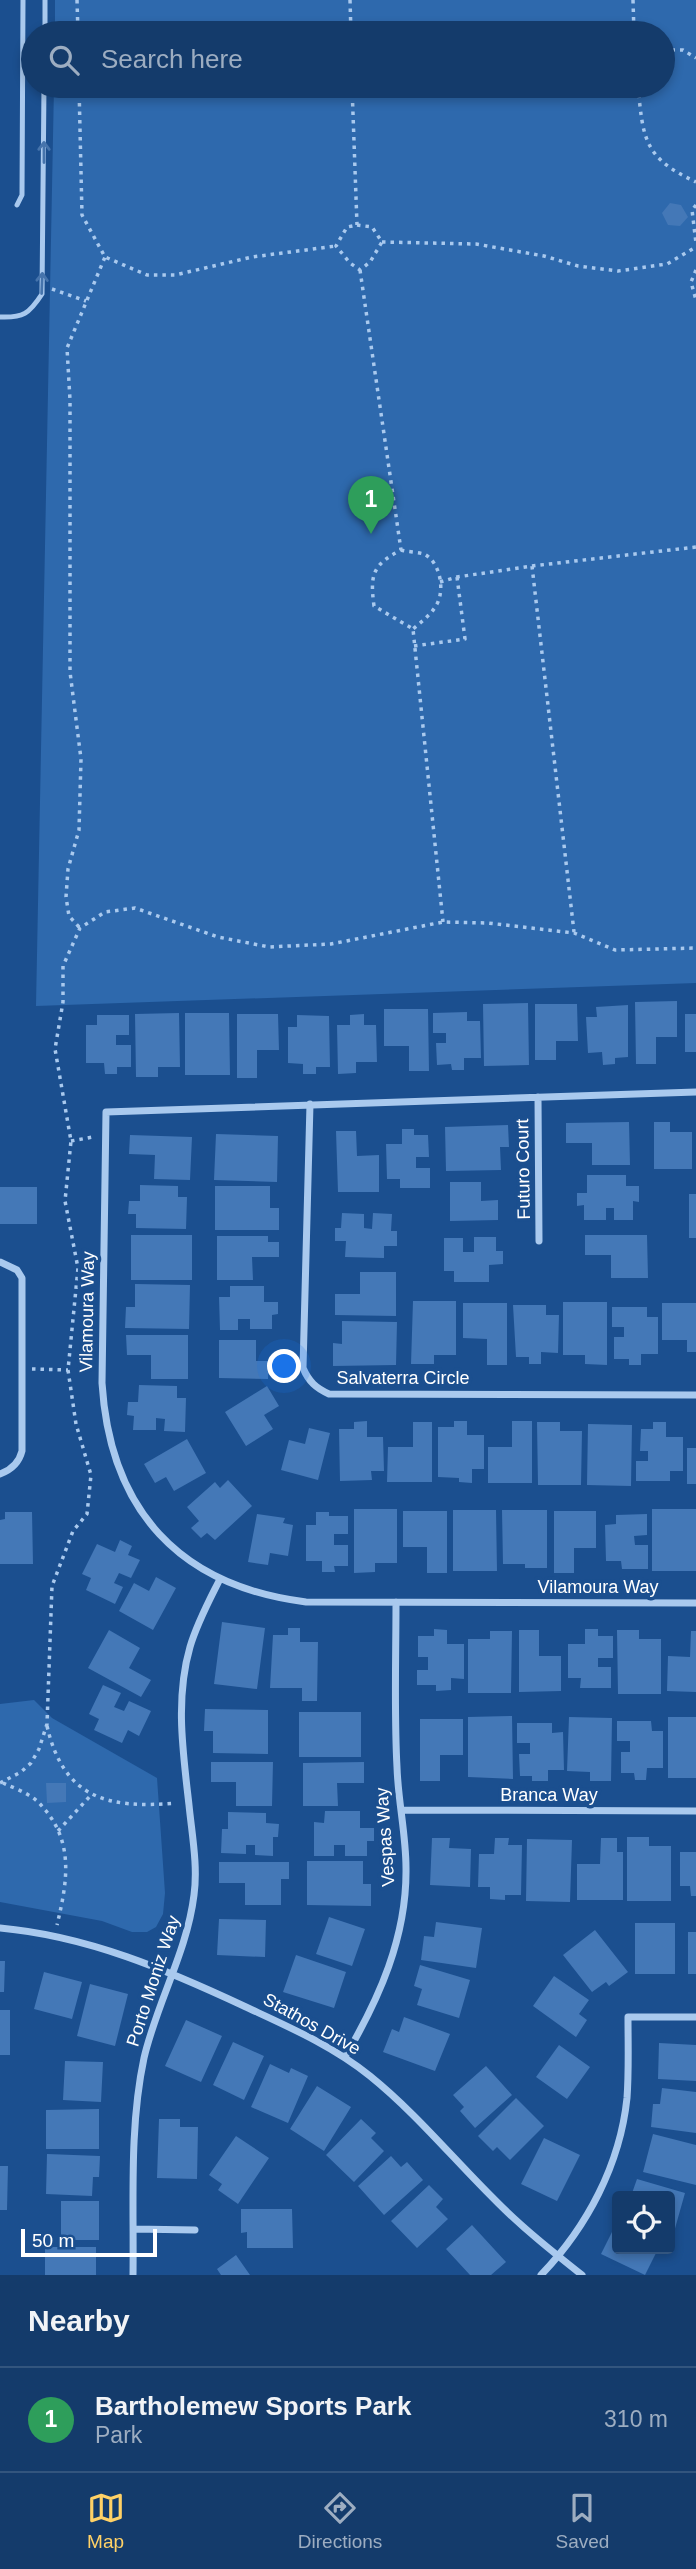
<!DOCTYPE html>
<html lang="en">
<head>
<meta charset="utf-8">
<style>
  body { margin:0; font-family:Helvetica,sans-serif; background:#1d4271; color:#f1f3f6 }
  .controls { position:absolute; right:21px; bottom:21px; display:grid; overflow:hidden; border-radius:7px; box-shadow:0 4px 10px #0003 }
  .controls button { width:63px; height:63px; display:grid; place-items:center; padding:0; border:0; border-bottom:2px solid #33557e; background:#143b6b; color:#f1f3f6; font:35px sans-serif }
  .scale { position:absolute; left:21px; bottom:18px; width:136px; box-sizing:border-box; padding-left:7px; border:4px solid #fff; border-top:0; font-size:19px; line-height:24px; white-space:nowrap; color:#fff; -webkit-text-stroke:5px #1b4f8f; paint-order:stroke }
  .you { position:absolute; left:285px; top:1367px; width:24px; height:24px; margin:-18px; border:5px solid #fff; border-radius:50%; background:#1a73e8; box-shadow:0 0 0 10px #1a73e833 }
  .badge { display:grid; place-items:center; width:46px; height:46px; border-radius:50%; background:#ffd166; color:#fff; font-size:23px; font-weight:700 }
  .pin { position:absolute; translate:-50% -58px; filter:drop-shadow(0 2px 4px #0008) }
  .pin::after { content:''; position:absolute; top:37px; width:24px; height:21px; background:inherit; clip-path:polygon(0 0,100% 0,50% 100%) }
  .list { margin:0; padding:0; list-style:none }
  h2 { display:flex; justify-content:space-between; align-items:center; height:91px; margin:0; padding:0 28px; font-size:30px }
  h2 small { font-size:23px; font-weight:400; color:#9dadc1 }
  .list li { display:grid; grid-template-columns:46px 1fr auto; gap:21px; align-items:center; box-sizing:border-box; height:105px; padding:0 28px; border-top:2px solid #33557e }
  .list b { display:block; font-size:26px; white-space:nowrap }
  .list p { margin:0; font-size:23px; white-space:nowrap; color:#9dadc1 }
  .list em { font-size:23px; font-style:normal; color:#9dadc1 }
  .icon { flex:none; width:38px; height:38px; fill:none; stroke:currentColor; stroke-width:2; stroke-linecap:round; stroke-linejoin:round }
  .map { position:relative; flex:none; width:696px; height:2275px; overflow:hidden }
  .search { position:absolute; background:#143b6b; box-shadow:0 4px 10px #0003; left:21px; right:21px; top:21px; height:77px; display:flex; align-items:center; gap:18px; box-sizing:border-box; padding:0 24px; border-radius:38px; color:#9dadc1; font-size:26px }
  .sheet { height:196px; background:#143b6b }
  nav { display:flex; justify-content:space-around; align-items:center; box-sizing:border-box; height:98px; border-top:2px solid #33557e; background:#143b6b; font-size:19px; color:#9dadc1 }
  nav a { display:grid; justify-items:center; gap:4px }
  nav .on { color:#ffd166 }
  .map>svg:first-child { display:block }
  .green { fill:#2e69ad }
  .building { fill:#4478b7 }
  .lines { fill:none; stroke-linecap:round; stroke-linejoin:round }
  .path { stroke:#a9c9ee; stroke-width:3.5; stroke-dasharray:3.5 5; stroke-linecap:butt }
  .service { stroke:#a9c9ee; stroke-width:5 }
  .minor { stroke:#a9c9ee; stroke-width:7 }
  .oneway { stroke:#4674ac }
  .labels { text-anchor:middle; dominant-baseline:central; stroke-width:7; stroke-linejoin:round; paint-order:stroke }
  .street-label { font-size:18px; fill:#fff; stroke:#1b4f8f }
</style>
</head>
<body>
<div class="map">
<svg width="696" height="2275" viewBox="0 0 696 2275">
  <rect width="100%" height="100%" fill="#1b4f8f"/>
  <path class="green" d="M55,0h641v983l-660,23 18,-920h609v-53h-608z
    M34,1700l18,18 105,60 8,115 -2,21 -7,13 -9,5h-15l-30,-11 -102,-19v-198z"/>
  <path class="building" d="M670,203l11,2 7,12 -8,9 -12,-1 -6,-12z
    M677,1001v36h-21v27h-20l-1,-62z
    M528,1003l1,62 -45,1 -1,-62z
    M535,1004h42l1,37h-22v19h-21z
    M628,1005v52l-13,1v6l-12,1 -1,-13 -14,1 -2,-36h11l-1,-10z
    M384,1009h44l1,62h-20v-25h-25z
    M467,1012v9h13l1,37h-17v12h-12l-1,-6 -14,1 -1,-22h10v-10h-13v-20z
    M179,1013l1,54h-22v10h-22l-1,-63z
    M185,1013h44l1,62h-45z
    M237,1014h41l1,36h-22v28h-20z
    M364,1014v11h12l1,37h-21v11l-18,1 -1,-49h13v-10z
    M685,1014h11v38h-11z
    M97,1015h32v20h-13v10h15v22h-14v7h-12l-1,-11h-18v-38h11z
    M297,1015l32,1 1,51h-14v7h-13v-10l-15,-1v-36h9z
    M629,1122l1,43h-38v-22h-26v-20z
    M654,1122h16v10h22v37h-38z
    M508,1125l1,22h-9l1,23 -55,1 -1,-44z
    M402,1129h12v6h14l1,22h-13v11h14v20h-30v-9h-13l-1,-35h16z
    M336,1131h20l1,25 22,-1v37h-41z
    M216,1134l62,2 -1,46 -63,-2z
    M130,1135l62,2 -2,43 -36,-1 1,-24 -26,-1z
    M587,1175h39v11h13v16l-6,-1v19h-19v-12h-8v12h-22v-15l-7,1v-13h10z
    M450,1182h31v19l17,-1v20l-48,1z
    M140,1185l38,1v11h9l-1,32 -50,-1v-14h-8l1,-13h11z
    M215,1186h55v22h9v22h-64z
    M0,1187h37v37h-37z
    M689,1194h7v44h-7z
    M342,1213l22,1v14l8,1 1,-16 19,1 -1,17h6v15h-13v12l-39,-1 1,-16h-11v-13h6z
    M131,1235h61v45h-61z
    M585,1235h62l1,43h-37v-23h-26z
    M217,1236h51v6h11v15h-27l1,23h-36z
    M474,1237h22v14h7v13l-14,1v17h-35v-11h-10v-33h19v14h11z
    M360,1272h36v44l-61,-1v-21h25z
    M135,1284l55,1 -1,44 -64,-1 1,-21h9z
    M230,1286h34v16h14v12l-6,1v14h-22v-10h-12v11h-18l-1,-33h11z
    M413,1301h43v54h-22v9h-23z
    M563,1302h44v63l-22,-1v-9h-22z
    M463,1303h44v62h-20v-26l-24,-1z
    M662,1303h34v49h-9v-12h-25z
    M513,1305h33v10h13l-1,38 -17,-1v12h-12v-7h-13z
    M612,1307h35v10h11v37h-17v11h-12v-6h-15v-22h10v-10h-12z
    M342,1321l55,1 -1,43 -63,1v-23l9,1z
    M126,1335h62v44h-37v-24h-24z
    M219,1340h37v21h13l-1,18 -49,-1z
    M139,1385l38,1v12h9l-1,34 -21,-1 1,-12 -9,-1v12h-23l1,-14 -7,-1 1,-13h10z
    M267,1386l12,20 -15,9 9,14 -27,17 -21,-34z
    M367,1421v16h16l1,34h-13l1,9 -32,1 -1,-52h15v-7z
    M454,1421h13v14h17v34h-12v14l-13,-1v-4l-21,-1v-50h16z
    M512,1421h20v62h-44v-36h24z
    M413,1422h19v60h-45l1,-35h25z
    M537,1422h23v9h22l-1,54h-43z
    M653,1422h13v15h17v34h-13v10h-34v-20h12v-10h-8l1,-22h12z
    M588,1424l44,1 -1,61 -44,-1z
    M309,1428l21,5 -12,47 -37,-10 8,-30 16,4z
    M187,1439l19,34 -32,18 -8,-14 -11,6 -11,-19z
    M687,1448h9v36h-9z
    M228,1480l24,26 -37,34 -8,-7 -6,5 -10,-10 8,-7 -12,-14 28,-25 5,6z
    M354,1509h43v54h-22v9l-21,1z
    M652,1509h44v62h-44z
    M453,1510h43l1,61h-44z
    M502,1510h45v58h-22v-4h-22z
    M403,1511h44v62h-20v-26h-24z
    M554,1511h42v37h-22v25h-20z
    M5,1512h27l1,52h-33v-44l5,-1z
    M316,1512h13v4h19v18h-14v11h14v21h-14l1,6h-13v-11h-16v-36h10z
    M257,1514l28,4 -2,5 10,2 -5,31 -18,-3 -2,12 -20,-3z
    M647,1514v21l-13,1 1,9h13v24h-26l-1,-8h-15l-1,-36 11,-1v-9z
    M120,1540l12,6 -4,9 12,5 -9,18 -12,-5 -5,10 9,4 -8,17 -29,-14 5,-12 -9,-4 15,-30 18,8z
    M156,1577l20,11 -23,42 -34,-19 15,-28 15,8z
    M222,1622l43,6 -8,61 -43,-5z
    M288,1628h12v14h18l-1,59h-15v-13h-32l3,-53h15z
    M434,1629l13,1v14h17v35l-13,-1v12l-15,1v-6h-19v-15h11v-13h-10v-21h16z
    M585,1629h13v7h15v22h-15v9h13v21h-31l1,-10h-13v-34h17z
    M109,1630l31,18 -11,20 22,12 -10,17 -53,-29z
    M519,1630h20v26h22v35l-42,1z
    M617,1630h22v9h22v55h-43z
    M490,1631h22l-1,62h-43v-54h22z
    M691,1631h5v61l-29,-1 1,-35 22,1z
    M103,1685l18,8 -7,14 10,4 5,-10 22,10 -12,25 -11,-6 -6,13 -28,-13 5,-11 -10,-5z
    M205,1709l63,1v44l-55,-1v-22h-9z
    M299,1712h62v45h-62z
    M512,1716l1,63 -45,-2v-60z
    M569,1717l43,1 -1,63h-21v-9l-23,-1z
    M668,1717h28v61h-28z
    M420,1719h43v36h-23v26h-20z
    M617,1721h34l1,10h11v37h-16l-1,12h-11l-1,-7h-13v-21h9v-11h-13z
    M517,1723h35v10l11,-1 1,38h-16v11h-16v-5h-12l-1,-22h11v-11h-13z
    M211,1762h62l-1,44h-36v-24h-25z
    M364,1762v21h-27l1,23h-35v-43z
    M46,1783h20v19l-19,1z
    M325,1811h35v17h14v13h-7v15h-22v-11h-11v11h-20v-34l10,1z
    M228,1812l38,1v10l13,1 -1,13h-5v19l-18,-1v-10h-9v9l-25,-1 1,-24h6z
    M627,1837h22v9h22v55h-44z
    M432,1838h18l-1,10 22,1 -1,38 -40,-2z
    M495,1838h14l-1,7h14l-1,50h-16v5l-15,-1v-12h-12l1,-33h15z
    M601,1838h16v14h6v48h-46v-36h23z
    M527,1839l45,1 -2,62 -44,-1z
    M680,1852h16v44h-5l-1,-10h-10z
    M307,1861h56v23h8v22l-64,-1z
    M219,1862h70v17h-8v26h-36v-22h-26z
    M329,1917l36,12 -13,37 -36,-12z
    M219,1919l47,1 -1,37 -48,-2z
    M436,1922l46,6 -6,40 -55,-8 3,-24 10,1z
    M635,1923h40v51h-40z
    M595,1930l33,42 -19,14 -3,-4 -14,10 -29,-37z
    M688,1932h8v42h-8z
    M296,1955l50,17 -12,36 -51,-16z
    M0,1961h5l-1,31h-4z
    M420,1965l50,15 -11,38 -42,-13 5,-16 -8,-3z
    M44,1972l38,10 -10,37 -38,-10z
    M554,1976l35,24 -10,14 8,6 -11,17 -43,-31z
    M90,1984l38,10 -13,52 -38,-10z
    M0,2010h10v45h-10z
    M404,2017l46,17 -15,37 -52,-19 9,-23 7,3z
    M186,2020l36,16 -21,46 -36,-16z
    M233,2042l31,14 -20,44 -31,-15z
    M659,2043l37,2v36l-38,-2z
    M559,2045l31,22 -23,32 -31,-22z
    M65,2061l38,1 -2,40 -38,-2z
    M270,2064l19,9 2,-5 17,8 -20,47 -37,-16z
    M486,2066l26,29 -37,33 -15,-17 4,-4 -11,-12z
    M317,2086l34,21 -27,44 -34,-22z
    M662,2088l34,4v41l-45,-6 2,-23h7z
    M516,2098l28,28 -34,34 -13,-13 -4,4 -15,-15z
    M99,2109v40h-53v-39z
    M159,2119h21v8h18l-1,52 -40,-1z
    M361,2119l15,14 -5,5 13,13 -30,31 -28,-27z
    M653,2134l43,11v40l-53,-13z
    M236,2136l33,22 -31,46 -20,-14 4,-6 -13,-9z
    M544,2138l36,17 -23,46 -36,-17z
    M47,2154l53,2 -1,21h-6l-1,19 -46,-2z
    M391,2156l10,11 6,-5 16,18 -39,35 -26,-29z
    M0,2166h8l-1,44h-7z
    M637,2179l48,14 -11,39 -4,-2v-34h-39z
    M429,2185l14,14 -7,8 12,12 -31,29 -26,-27z
    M61,2201h38v39h-38z
    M241,2209h51l1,39h-46v-16l-6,1z
    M617,2222v27h41l-13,26 -44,-21z
    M472,2225l34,37 -15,13h-21l-24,-26z
    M45,2247h51v28h-51z
    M236,2255l14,20h-29l-4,-6z"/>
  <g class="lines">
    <path class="path" d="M77,0l1,33
      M350,0l1,33
      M633,0l1,33
      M663,50h20l13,8
      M79,86l3,129 23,42 42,18h28l77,-18 84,-11
      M352,86l5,139
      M638,86c5,53 6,72 58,96
      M696,205l-4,5 4,33
      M357,225l15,2 10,15 -12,20 -10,8 -10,-7 -14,-17 11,-19z
      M382,242l94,2 68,12 34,10 40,5 49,-7 29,-17
      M360,270l41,280c-29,15 -31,25 -27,56l39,23 30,293
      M696,270l-5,12 5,18
      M52,289l34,12
      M401,550c7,2 16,2 23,4 16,8 21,35 13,50 -6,11 -15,17 -24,25
      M532,566l42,366
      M440,582l17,-5 75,-11 164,-19
      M414,646l51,-7 -8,-62
      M79,927l-10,-11 -3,-19 2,-28 11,-39 2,-71 -11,-87v-272l-3,-52 38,-91
      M71,1141l22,-4
      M32,1369l36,1
      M47,1726c17,73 61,83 129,77
      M0,1783l21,-11 10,-9 8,-14 8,-25 5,-138 21,-55 14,-17 4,-39 -15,-51 -8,-54 10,-102 -13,-67 6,-60 -16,-92 8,-47v-36l17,-38 25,-16 30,-4 83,29 51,10 62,-3 112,-22 45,1 86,10 41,17 81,-2
      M3,1783c11,5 25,10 34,18 38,37 31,78 20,124
      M58,1831l34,-37"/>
    <path class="service" d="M45,33v-33
      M17,205l5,-10 1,-195
      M0,317c23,1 29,-3 42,-23l2,-208"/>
    <path class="minor" d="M696,1092l-590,20 -4,271c8,127 77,203 204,219l390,1
      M538,1097l1,144
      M310,1104l-7,264c6,14 13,20 26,26l367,1
      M0,1262l17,8 5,8v173c-3,12 -11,19 -22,23
      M402,1810l294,1
      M0,1928c88,8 167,42 246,79 43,20 87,39 124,69 47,38 85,85 128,127 26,26 55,49 84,72
      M345,2057c34,-58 62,-120 61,-189 0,-34 -8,-67 -9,-101 -3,-54 -1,-110 -1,-165
      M134,2229l61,1
      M133,2275c1,-71 -4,-147 11,-217 13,-56 43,-106 50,-163 4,-29 -2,-60 -5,-90 -6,-53 -14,-106 1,-158 7,-24 19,-46 30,-68
      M541,2275c46,-48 79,-110 86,-177 2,-27 1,-54 1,-81h68"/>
  </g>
  <defs><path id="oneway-shaft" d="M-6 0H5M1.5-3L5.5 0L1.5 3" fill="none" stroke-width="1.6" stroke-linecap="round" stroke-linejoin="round" transform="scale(1.75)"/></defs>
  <g class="oneway">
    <use href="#oneway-shaft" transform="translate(44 152) rotate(-90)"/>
    <use href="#oneway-shaft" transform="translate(42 283) rotate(-88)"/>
  </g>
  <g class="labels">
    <g class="street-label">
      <text transform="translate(523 1169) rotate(-91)">Futuro Court</text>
      <text transform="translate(87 1312) rotate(-89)">Vilamoura Way</text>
      <text x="403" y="1378">Salvaterra Circle</text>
      <text x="598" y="1587">Vilamoura Way</text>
      <text x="549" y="1795">Branca Way</text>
      <text transform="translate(385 1837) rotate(-94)">Vespas Way</text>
      <text transform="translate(153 1981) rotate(-72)">Porto Moniz Way</text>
      <text transform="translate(312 2024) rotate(29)">Stathos Drive</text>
    </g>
  </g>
</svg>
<div class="controls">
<button><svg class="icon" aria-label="locate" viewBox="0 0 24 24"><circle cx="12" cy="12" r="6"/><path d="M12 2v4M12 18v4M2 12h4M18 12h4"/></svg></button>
</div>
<div class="scale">50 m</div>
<div class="you"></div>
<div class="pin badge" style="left:371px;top:534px;background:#2e9e5b">1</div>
<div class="search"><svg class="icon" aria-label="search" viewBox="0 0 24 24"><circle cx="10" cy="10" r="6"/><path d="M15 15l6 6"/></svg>Search here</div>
</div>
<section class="sheet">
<h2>Nearby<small></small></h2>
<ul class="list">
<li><span class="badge" style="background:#2e9e5b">1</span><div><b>Bartholemew Sports Park</b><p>Park</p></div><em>310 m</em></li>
</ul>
</section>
<nav>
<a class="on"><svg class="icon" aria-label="map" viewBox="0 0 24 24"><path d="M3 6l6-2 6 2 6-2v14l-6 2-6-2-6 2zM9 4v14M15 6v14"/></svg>Map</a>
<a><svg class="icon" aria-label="directions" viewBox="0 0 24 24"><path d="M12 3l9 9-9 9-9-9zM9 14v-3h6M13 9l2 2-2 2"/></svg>Directions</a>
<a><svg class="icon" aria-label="saved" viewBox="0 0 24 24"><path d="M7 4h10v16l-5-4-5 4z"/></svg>Saved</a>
</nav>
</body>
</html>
